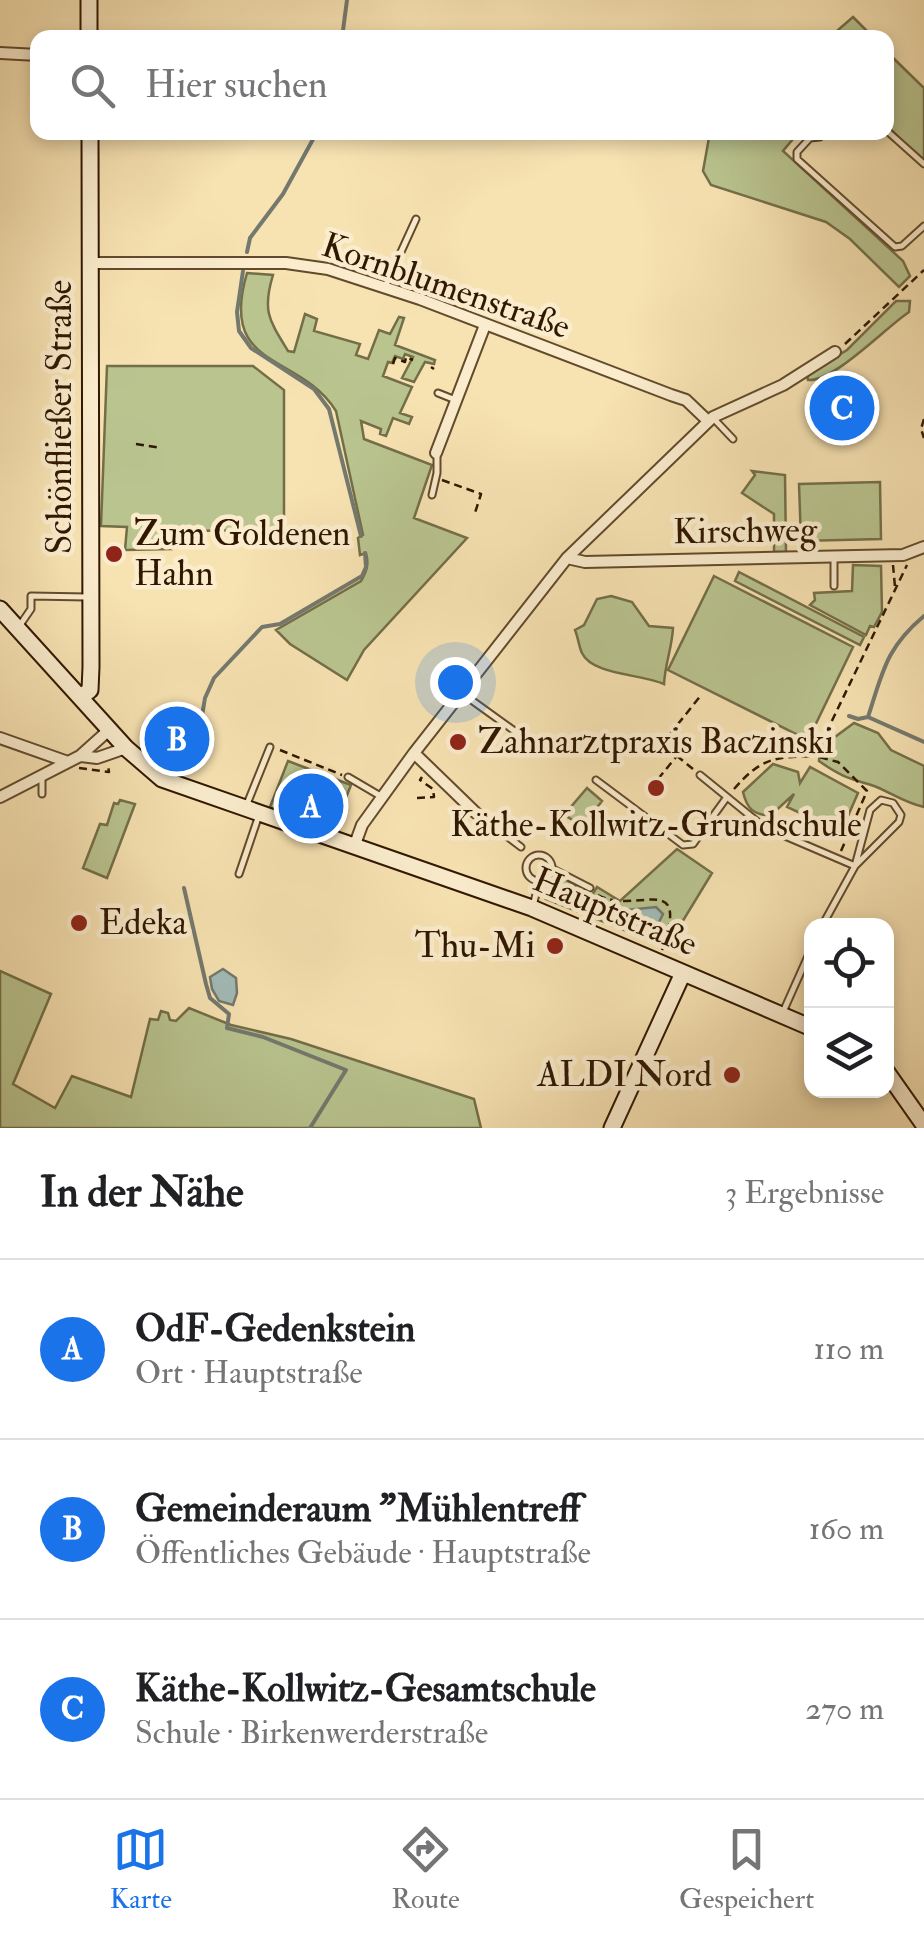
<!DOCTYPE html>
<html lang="de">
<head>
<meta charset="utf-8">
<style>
  body { margin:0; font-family:"IM FELL Double Pica",serif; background:#f2f2f2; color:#202124 }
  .controls { position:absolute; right:30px; bottom:30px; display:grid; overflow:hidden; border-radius:20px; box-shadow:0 5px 15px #0003 }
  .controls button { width:90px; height:90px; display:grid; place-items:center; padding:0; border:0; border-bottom:2px solid #e0e0e0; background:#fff; color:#202124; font:50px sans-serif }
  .you { position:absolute; left:455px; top:682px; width:35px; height:35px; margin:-25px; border:8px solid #fff; border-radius:50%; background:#1a73e8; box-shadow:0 0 0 15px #1a73e833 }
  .badge { display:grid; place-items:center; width:65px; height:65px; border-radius:50%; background:#1a73e8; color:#fff; font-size:32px; font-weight:700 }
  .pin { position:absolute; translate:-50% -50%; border:5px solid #fff; box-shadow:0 2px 10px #0006 }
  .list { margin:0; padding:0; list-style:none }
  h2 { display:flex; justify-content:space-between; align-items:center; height:130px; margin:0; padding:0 40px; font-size:42px }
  h2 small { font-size:32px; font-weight:400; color:#757577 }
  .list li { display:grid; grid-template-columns:65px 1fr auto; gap:30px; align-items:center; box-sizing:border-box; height:180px; padding:0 40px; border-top:2px solid #e0e0e0 }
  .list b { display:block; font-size:38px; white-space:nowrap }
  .list p { margin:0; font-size:32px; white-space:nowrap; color:#757577 }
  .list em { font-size:32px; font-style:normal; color:#757577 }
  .icon { flex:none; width:55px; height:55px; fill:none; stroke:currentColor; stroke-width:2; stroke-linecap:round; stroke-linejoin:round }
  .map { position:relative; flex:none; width:924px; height:1128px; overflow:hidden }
  .search { position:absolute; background:#fff; box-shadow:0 5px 15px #0003; left:30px; right:30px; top:30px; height:110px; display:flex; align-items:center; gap:25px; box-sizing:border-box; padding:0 35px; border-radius:20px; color:#757577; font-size:38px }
  .sheet { height:670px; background:#fff }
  nav { display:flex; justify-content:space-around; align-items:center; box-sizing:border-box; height:140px; border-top:2px solid #e0e0e0; background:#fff; font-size:28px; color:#757577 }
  nav a { display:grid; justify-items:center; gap:5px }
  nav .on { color:#1a73e8 }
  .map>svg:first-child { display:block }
  .green { fill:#b9c48f; stroke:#746e48; stroke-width:2.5 }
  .water { fill:#a2bbb7; stroke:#74796e; stroke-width:2.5 }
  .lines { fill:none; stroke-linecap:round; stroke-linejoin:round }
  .stream { stroke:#74796e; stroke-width:4 }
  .lane-casing { stroke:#624a2c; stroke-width:9 }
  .street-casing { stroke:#624a2c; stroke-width:14 }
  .secondary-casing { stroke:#301700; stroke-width:19 }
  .path { stroke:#301700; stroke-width:2.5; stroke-dasharray:8 5; stroke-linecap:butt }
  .lane { stroke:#faeccd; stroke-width:5 }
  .street { stroke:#faeccd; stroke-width:10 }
  .secondary { stroke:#faeccd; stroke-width:15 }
  .poi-dot { fill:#8f2418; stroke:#faeccd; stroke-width:4 }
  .labels { text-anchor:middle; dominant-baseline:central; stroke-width:9; stroke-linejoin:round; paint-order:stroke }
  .street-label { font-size:35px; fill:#301700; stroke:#faeccd }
  .poi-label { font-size:35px; fill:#301700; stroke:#faeccd; text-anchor:start }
</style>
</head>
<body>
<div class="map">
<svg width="924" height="1128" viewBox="0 0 924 1128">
  <rect width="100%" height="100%" fill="#f7e2b2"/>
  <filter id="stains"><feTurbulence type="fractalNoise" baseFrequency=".002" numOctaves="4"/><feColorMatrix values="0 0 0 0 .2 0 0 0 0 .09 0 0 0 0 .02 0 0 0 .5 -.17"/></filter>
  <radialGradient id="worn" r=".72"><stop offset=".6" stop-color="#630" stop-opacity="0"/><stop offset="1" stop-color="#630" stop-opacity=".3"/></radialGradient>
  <path class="green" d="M853,17l20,20h-43z
    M886,51l38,37v74l-37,-36z
    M710,132l88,1 -15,18 120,110 7,15 -11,11 -49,-48 -24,-17 -115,-37 -8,-14z
    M247,273l26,2c-11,36 -4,45 15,76l6,1 11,-38 12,5 -3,12 46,13 -4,11 12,4 11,-29 11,4 9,-17 5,1 -9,27 40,15 -1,4 -9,-2 -11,20 -12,-4 11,-21 -8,-3 -2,5 -8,-3 -3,7 -4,-1 -5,14 29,11 -12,26 12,4 -3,7 -16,-6 -7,18 -6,-2 1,-5 -20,-8 3,18 68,26 -18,53 53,20 -103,112 -17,30 -57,-36 -14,-14 85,-49c6,-10 8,-17 5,-28l-6,2 -2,-17 5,-3 -27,-124c-37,-59 -118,-40 -89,-138z
    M896,301h14l-1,11c-24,16 -75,70 -101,68l-1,-6 40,-24z
    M107,366h146l31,24v140l-107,1 -5,18 -47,1 2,-23 -26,-1z
    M752,471l33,4 1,77h-12v-38l-32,-21 13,-18z
    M880,482l1,57 -80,2 -2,-57z
    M853,565l28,1 1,46 -8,15 -4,-1 -4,9 -56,-30 5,-5 -1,-7 38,-2z
    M739,572l125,65 -4,8 -125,-64z
    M714,576l139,71 -45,93 -140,-70z
    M611,596l21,6 17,24 24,2c-1,20 -8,36 -9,56 -22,-10 -72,-9 -82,-31 -3,-6 -4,-16 -7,-23l9,-5 13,-26z
    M854,723l24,10 13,17 33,16v41c-20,-4 -37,-17 -53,-22 -23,-7 -31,-9 -52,-24l1,-13z
    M288,761l63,24 -17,43 -64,-21z
    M773,764l25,8 2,11 10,-16 48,26 -17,39 -54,-25 7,-13 -24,22c-17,-2 -23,-7 -27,-24z
    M587,788l15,13 -19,25 -19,-11z
    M120,800l15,4 -28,74 -24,-10 17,-44 7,1 7,-22 4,1z
    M677,849l35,24 -45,74 -121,-48 15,-22 31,18 5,-8 23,14z
    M0,971l51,23 -38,90 42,24 17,-32 59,21 19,-78 8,1 3,-9 7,2 2,7 6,1 13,-13 42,17 60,14 183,60 7,29h-481z"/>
  <path class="water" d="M656,907l7,7 -8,16h-10l-22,-15 4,-5z
    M223,969l13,9 1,15 -4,12 -14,-4 -7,-12 -2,-12z"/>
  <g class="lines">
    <path class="stream" d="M342,38l5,-38
      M247,252l3,-14 33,-44 34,-62
      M243,271l-6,41 2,19 12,17 63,41 15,20 32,127
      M849,716l9,3 10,-2 56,25
      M868,717c15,-46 18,-69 56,-101
      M201,722l4,-24 9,-20 48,-51 18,-3 82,-48 4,-9 -1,-14
      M184,888l22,96 4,14 19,16 -2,14 36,9 83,33 -36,58"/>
    <g class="lane-casing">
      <path id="lane" d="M886,130l38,34
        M824,132l-4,5 -10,1 -13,14v7l98,88 7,-1 22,-20
        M385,287l31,-68
        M438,393l15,6
        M714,419l19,20
        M432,495l5,-22v-19
        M834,586v-27
        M20,625l11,-16v-13l56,1
        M463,694l71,51
        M700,775l64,52 91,39
        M348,777l34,20
        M42,778v16
        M596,780l87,65 10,-1 34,-47
        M247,804l23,-57
        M476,813l45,34
        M526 868a13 13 0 1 1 26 0a13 13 0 1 1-26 0Z
        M553,869l37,19
        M239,874l19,-56
        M533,906l6,-24
        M822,926l33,-60 44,-44 2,-7 -8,-12 -12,-3 -11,10 -15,56
        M783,1012l29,-65"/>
    </g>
    <g class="street-casing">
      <path id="street" d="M0,53l38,2
        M90,263h196l42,6 92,30 251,96 15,5 22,21
        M436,453l49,-128
        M567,558l18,4 318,-7 21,-8
        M0,738l68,24
        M414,753l62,60
        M81,756l16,2 29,-10
        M0,797l80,-41 29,-26
        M354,847l8,-22 52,-72 153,-195 146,-141 70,-32 52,-33"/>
    </g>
    <g class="secondary-casing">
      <path id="secondary" d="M89,0v38
        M0,609l126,139 36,31 370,129 280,120
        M81,697l9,-7 1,-23 -1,-535
        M886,1071l38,54
        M612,1128l71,-155"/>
    </g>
    <path class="path" d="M845,344l79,-74
      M393,364l2,-6 10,4 1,-5 7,3
      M431,367l3,2
      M924,419l-3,10 3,9
      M136,444l25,4
      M442,480l39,14 -7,22
      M893,565l2,22
      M280,750l62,25
      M79,768l30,4 -1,-7
      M693,769l-31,-25 40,-50
      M658,779l18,-22
      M734,789c27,-31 40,-32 80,-33
      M417,798l17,-1 -1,-8 -13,-9 2,-3
      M296,810l10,-26
      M841,851l26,-60 -29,-29 -23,-6 92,-191
      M598,895c38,21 93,-27 64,55"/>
    <use href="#lane" class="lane"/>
    <use href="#street" class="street"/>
    <use href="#secondary" class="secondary"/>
  </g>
  <g class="poi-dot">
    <circle cx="114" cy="554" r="10"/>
    <circle cx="458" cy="742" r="10"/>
    <circle cx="656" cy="788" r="10"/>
    <circle cx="79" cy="923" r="10"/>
    <circle cx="555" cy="946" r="10"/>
    <circle cx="732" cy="1075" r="10"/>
  </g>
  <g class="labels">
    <g class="street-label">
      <text transform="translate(446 286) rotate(19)">Kornblumenstraße</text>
      <text transform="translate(60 417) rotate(-90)">Schönfließer Straße</text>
      <text transform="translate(745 531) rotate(-1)">Kirschweg</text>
      <text transform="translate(615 912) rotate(23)">Hauptstraße</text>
    </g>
    <g class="poi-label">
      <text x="134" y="534">Zum Goldenen<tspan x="134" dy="40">Hahn</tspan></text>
      <text x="478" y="742">Zahnarztpraxis Baczinski</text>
      <text x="656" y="825" text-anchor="middle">Käthe-Kollwitz-Grundschule</text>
      <text x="99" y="923">Edeka</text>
      <text x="535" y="946" text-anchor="end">Thu-Mi</text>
      <text x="712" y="1075" text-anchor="end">ALDI Nord</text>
    </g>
  </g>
  <rect width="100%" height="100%" filter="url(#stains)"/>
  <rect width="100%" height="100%" fill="url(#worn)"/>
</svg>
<div class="controls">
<button><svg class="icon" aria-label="locate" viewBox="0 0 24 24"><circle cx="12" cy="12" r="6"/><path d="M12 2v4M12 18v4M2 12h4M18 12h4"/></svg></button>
<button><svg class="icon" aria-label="layers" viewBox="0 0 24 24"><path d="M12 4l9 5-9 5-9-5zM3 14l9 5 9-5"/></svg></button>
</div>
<div class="you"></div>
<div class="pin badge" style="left:311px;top:806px">A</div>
<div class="pin badge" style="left:177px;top:739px">B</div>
<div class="pin badge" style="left:842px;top:408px">C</div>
<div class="search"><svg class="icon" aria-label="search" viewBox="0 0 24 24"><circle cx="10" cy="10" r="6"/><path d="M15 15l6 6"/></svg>Hier suchen</div>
</div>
<section class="sheet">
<h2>In der Nähe<small>3 Ergebnisse</small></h2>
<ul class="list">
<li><span class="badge">A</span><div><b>OdF-Gedenkstein</b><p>Ort · Hauptstraße</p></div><em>110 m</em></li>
<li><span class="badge">B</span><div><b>Gemeinderaum &quot;Mühlentreff</b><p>Öffentliches Gebäude · Hauptstraße</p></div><em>160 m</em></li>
<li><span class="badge">C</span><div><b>Käthe-Kollwitz-Gesamtschule</b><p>Schule · Birkenwerderstraße</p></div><em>270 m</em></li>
</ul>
</section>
<nav>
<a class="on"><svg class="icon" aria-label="map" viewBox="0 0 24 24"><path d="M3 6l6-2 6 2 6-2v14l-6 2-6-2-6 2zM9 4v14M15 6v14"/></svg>Karte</a>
<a><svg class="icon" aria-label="directions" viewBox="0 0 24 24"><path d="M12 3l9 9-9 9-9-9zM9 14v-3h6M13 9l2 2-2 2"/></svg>Route</a>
<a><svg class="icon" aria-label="saved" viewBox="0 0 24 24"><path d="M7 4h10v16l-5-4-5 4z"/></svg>Gespeichert</a>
</nav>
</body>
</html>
